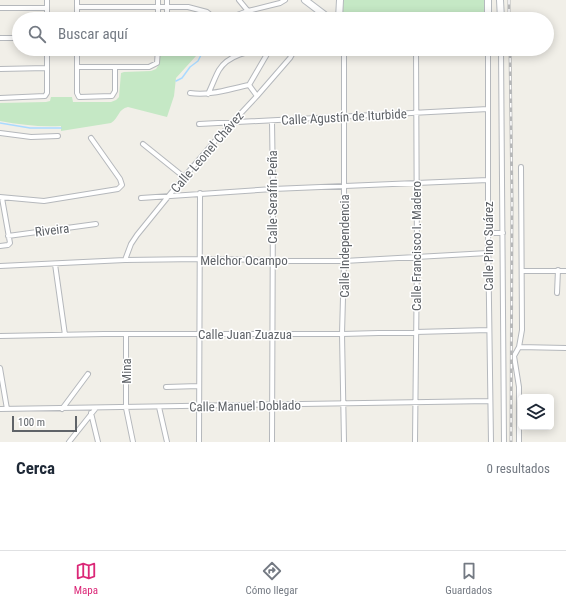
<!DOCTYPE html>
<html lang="es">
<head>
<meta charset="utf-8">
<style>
  body { margin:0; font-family:"Roboto Condensed",sans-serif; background:#f6f6f7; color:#1f2937 }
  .controls { position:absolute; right:12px; bottom:12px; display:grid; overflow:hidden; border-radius:6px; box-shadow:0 2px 10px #0003 }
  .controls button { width:36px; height:36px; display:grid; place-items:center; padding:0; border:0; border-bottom:1px solid #e0e1e3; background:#fff; color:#1f2937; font:20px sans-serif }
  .scale { position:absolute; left:12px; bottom:10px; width:65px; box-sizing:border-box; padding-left:4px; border:2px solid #5f6368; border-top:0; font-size:11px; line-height:14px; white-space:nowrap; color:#5f6368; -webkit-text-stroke:3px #fff; paint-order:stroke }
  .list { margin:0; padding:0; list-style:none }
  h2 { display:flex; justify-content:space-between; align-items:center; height:52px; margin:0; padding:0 16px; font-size:17px }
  h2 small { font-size:13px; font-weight:400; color:#747a83 }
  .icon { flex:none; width:22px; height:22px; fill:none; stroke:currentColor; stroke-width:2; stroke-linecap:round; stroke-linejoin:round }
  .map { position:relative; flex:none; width:566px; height:442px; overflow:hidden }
  .search { position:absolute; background:#fff; box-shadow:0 2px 10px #0003; left:12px; right:12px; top:12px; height:44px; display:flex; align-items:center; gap:10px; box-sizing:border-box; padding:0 14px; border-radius:22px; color:#747a83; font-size:15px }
  .sheet { height:108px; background:#fff }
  nav { display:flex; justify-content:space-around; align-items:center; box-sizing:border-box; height:56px; border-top:1px solid #e0e1e3; background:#fff; font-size:11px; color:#747a83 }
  nav a { display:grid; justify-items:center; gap:2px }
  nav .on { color:#db2777 }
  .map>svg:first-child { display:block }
  .green { fill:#c5e8c5 }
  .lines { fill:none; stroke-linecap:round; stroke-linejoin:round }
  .stream { stroke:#aadaff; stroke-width:1.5 }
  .street-casing { stroke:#b5b8bc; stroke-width:6 }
  .secondary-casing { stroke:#b6babf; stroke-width:8 }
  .street { stroke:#fff; stroke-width:4 }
  .secondary { stroke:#fff; stroke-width:6 }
  .rail-casing { stroke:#b6b7b8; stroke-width:3 }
  .rail { stroke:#fff; stroke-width:1.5; stroke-dasharray:4.5; stroke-linecap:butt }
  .labels { text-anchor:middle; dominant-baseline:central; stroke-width:3; stroke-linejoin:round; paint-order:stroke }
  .street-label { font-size:13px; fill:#5f6368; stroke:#fff }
</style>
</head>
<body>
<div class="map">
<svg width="566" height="442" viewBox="0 0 566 442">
  <rect width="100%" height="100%" fill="#f1efe8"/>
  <path class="green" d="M343,0h141v19h-142z
    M160,49h34l2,7 -20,22 -2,18 -7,21 -39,-10c-10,2 -9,11 -17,16l-50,8v-5c-21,1 -40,-1 -61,-5v-18l46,-1 4,-1 1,-4h21l1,5h38l5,-2 3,-3 2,-24 3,-1 27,-1 5,-2 4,-6z"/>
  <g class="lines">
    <path class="stream" d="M290,19l10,-4
      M176,81l6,-3 8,-11 8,-6 3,-6 10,-6
      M0,123l30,5h31"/>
    <g class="street-casing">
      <path id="street" d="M47,0v19
        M239,0l9,11
        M78,7h110l19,5 9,7
        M0,8h47
        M77,19v-19
        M158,19v-19
        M167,19v-19
        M226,19l22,-8 32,-8 5,-3
        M0,38h19
        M77,49v44l2,4 33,-1 3,-5v-24
        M488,49v184l3,209
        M501,49l3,393
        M77,67h72l8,-4 1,-14
        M0,69l47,-1
        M190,93c20,3 39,-4 59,-8
        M208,94c4,-8 7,-17 11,-24 9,-15 30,-19 46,-21
        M257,96l-8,-11 21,-36
        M0,98l45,-2 2,-3v-44
        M199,124l289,-15
        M0,133l31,4 27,-1
        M143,144l41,33
        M0,197l44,4 74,-12 4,-4 -2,-6 -29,-41
        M141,198l132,-9 215,-9
        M488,233h15
        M8,236l88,-12
        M0,246l8,-1 2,-2 -8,-45
        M125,260l6,-16 6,-9 47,-58 31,-36 42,-45 33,-38 5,-9
        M55,264l10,71
        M0,266l125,-6 75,-1 144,2 144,-8
        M522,271h44
        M557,293l1,-23
        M126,334v74l7,34
        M0,336l104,-2h238l147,-4
        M519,347l47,1
        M0,368l7,41
        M166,387l33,-1
        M159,407l8,35
        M0,409l490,-8
        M62,409l26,-35
        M91,413l7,29
        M69,442l27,-34
        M199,442l1,-249
        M272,442l1,-253 -1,-68
        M344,442l-2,-108 2,-73v-212
        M415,442l2,-185 -1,-208
        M519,442v-55l-5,-31 5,-9 3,-17 -1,-163"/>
    </g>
    <g class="secondary-casing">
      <path id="secondary" d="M305,0l25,19
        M500,0l1,19
        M339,19l1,-19
        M488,19v-19"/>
    </g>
    <use href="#street" class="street"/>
    <use href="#secondary" class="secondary"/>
    <g class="rail-casing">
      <path id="rail" d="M509,0v19
        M510,49l2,152 -1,241"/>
    </g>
    <use href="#rail" class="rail"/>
  </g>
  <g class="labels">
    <g class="street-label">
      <text transform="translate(344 117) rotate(-3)">Calle Agustín de Iturbide</text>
      <text transform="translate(207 152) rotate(-49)">Calle Leonel Chávez</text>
      <text transform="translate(272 197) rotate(-90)">Calle Serafín Peña</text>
      <text transform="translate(52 230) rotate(-7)">Riveira</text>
      <text transform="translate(344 246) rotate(-90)">Calle Independencia</text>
      <text transform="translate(416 246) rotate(-90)">Calle Francisco I. Madero</text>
      <text transform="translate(488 246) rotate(-90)">Calle Pino Suárez</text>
      <text x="244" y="260">Melchor Ocampo</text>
      <text x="245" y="334">Calle Juan Zuazua</text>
      <text transform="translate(126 371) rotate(-90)">Mina</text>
      <text transform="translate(245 406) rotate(-1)">Calle Manuel Doblado</text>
    </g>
  </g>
</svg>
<div class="controls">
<button><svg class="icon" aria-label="layers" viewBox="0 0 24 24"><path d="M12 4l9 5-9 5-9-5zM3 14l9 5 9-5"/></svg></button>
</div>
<div class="scale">100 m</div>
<div class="search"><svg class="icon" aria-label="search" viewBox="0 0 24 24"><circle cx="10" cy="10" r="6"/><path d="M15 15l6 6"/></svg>Buscar aquí</div>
</div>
<section class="sheet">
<h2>Cerca<small>0 resultados</small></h2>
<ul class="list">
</ul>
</section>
<nav>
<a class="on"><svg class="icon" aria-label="map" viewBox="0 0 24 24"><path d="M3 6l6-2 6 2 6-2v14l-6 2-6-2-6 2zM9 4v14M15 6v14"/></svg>Mapa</a>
<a><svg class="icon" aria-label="directions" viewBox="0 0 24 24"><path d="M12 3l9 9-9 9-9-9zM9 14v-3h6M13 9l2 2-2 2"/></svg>Cómo llegar</a>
<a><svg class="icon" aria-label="saved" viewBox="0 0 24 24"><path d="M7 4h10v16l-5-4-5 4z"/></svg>Guardados</a>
</nav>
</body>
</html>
